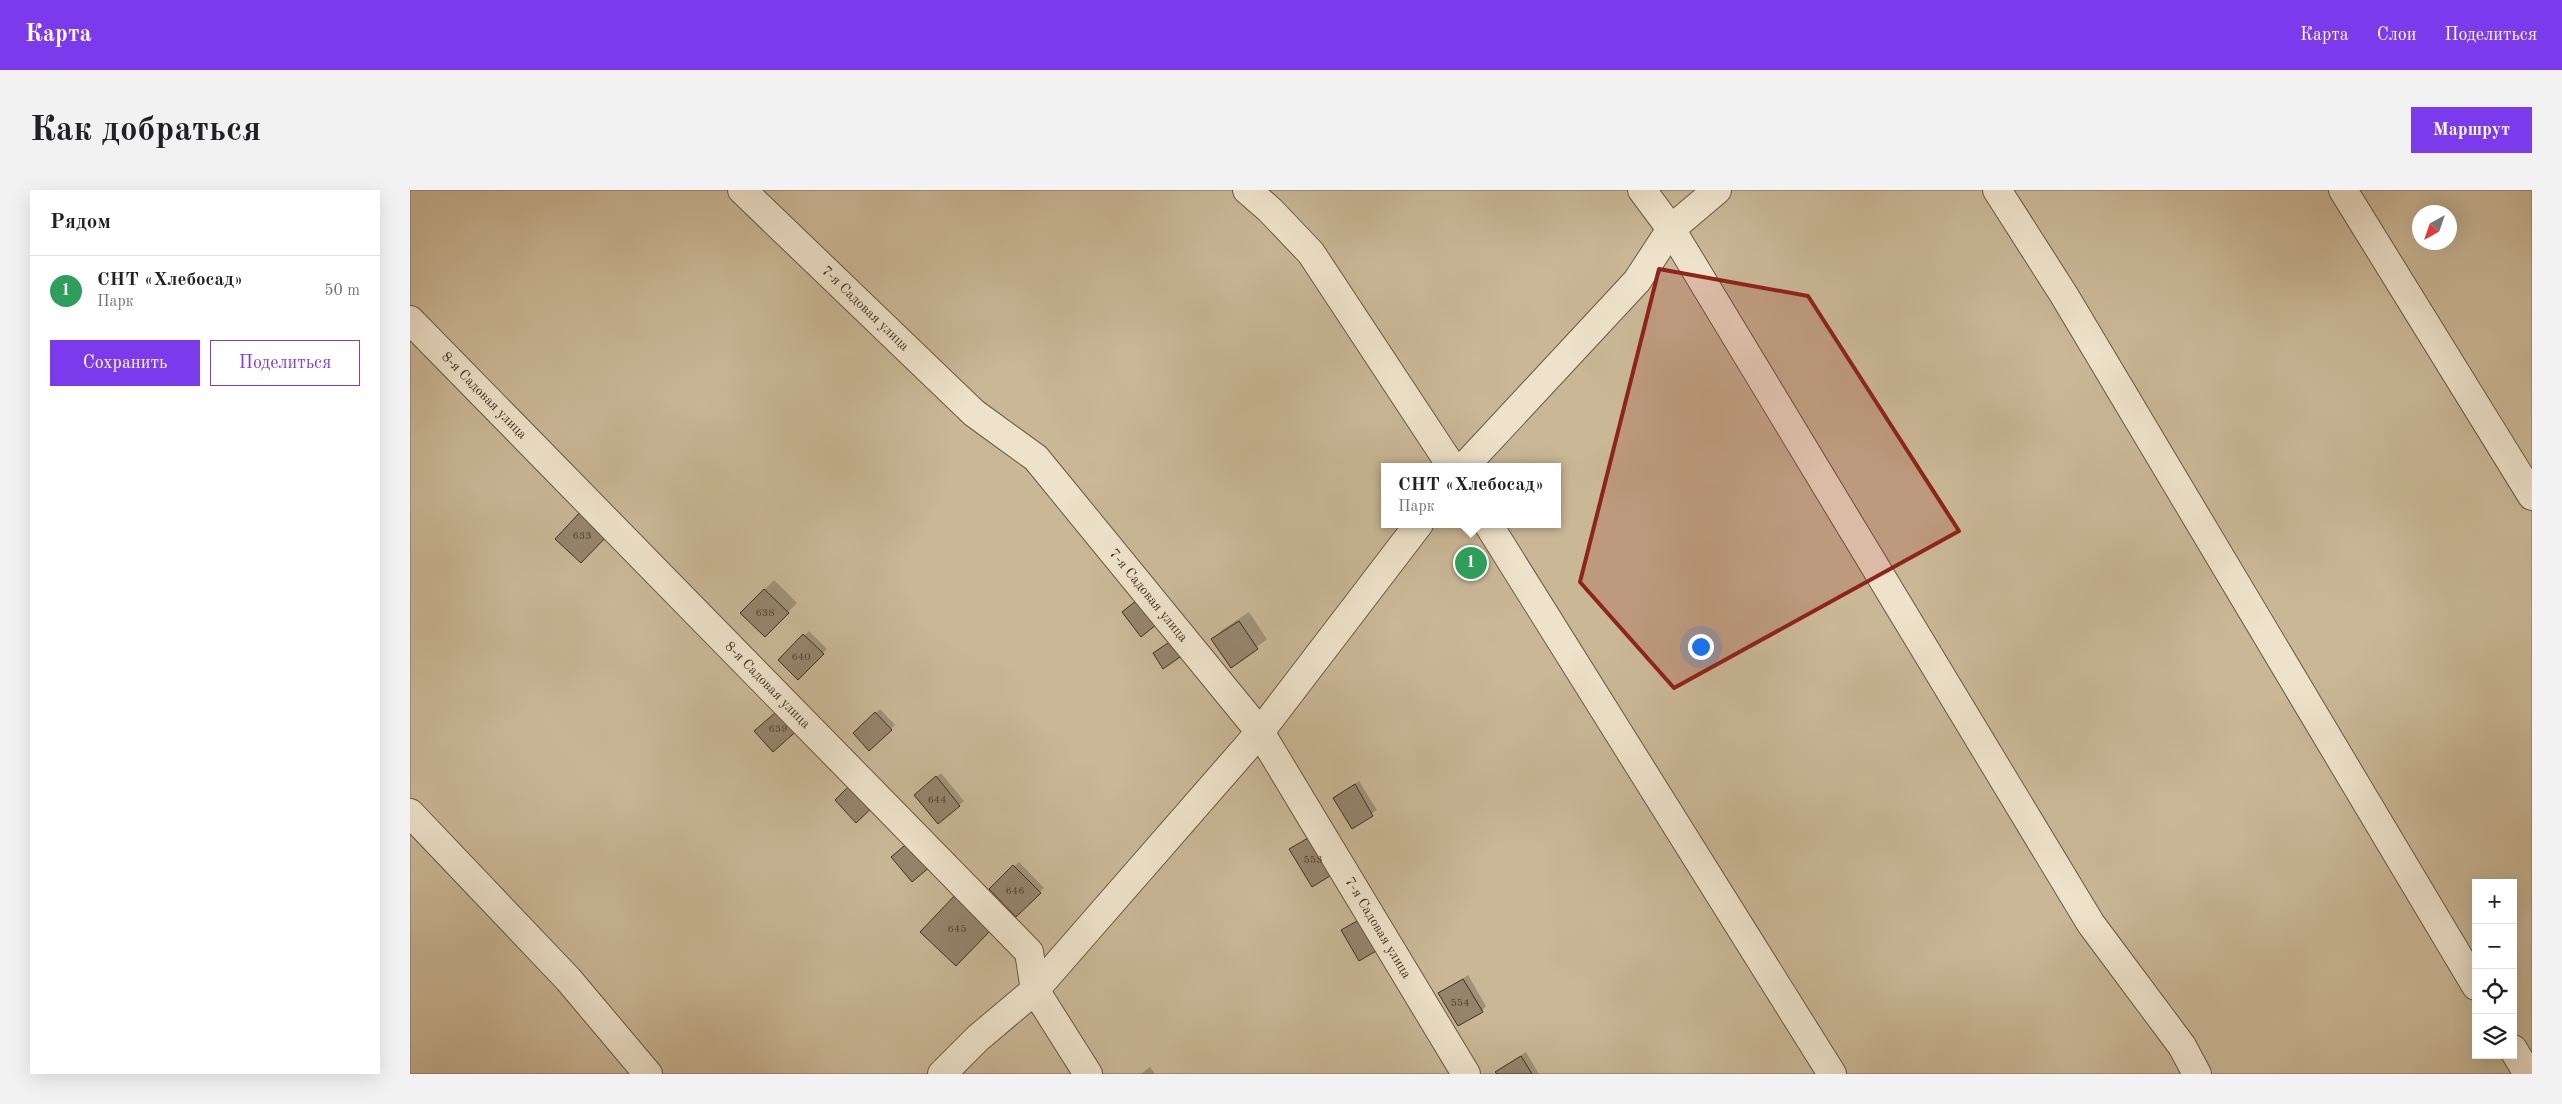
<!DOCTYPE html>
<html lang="ru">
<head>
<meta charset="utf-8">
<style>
  body { margin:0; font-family:"Old Standard TT",serif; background:#f2f2f2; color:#202124 }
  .controls { position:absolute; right:15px; bottom:15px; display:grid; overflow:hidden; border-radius:0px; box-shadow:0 5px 20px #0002 }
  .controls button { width:45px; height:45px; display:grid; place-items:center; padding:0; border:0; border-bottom:1px solid #e0e0e0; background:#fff; color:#202124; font:25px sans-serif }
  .compass { position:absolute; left:2002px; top:15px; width:45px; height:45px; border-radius:50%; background:#fff; box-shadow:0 5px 20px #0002; rotate:220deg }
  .you { position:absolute; left:1290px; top:456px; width:18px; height:18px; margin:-12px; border:4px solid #fff; border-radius:50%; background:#1a73e8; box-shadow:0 0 0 8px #1a73e833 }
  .badge { display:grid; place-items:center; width:32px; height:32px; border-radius:50%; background:#7c3aed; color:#fff; font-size:16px; font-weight:700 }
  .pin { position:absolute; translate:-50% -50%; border:2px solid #fff; box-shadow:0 1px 5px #0006 }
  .popup { position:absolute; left:971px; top:273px; width:180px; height:65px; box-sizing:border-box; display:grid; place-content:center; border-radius:0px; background:#fff; filter:drop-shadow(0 1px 4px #0005); font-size:16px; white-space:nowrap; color:#757577 }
  .popup b { font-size:19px; color:#202124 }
  .popup::after { content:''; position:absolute; left:50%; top:100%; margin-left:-10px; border:10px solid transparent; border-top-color:#fff }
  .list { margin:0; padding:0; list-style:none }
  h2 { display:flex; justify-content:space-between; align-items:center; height:65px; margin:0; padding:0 20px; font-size:21px }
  h2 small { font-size:16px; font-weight:400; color:#757577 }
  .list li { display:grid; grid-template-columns:32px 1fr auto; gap:15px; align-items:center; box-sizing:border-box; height:70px; padding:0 20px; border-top:1px solid #e0e0e0 }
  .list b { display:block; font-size:19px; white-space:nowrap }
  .list p { margin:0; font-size:16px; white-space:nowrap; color:#757577 }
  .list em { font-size:16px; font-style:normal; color:#757577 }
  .actions { display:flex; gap:10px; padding:15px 20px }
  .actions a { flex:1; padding:11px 0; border:1px solid #7c3aed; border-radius:0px; text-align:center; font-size:18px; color:#7c3aed }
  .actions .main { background:#7c3aed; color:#fff }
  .icon { flex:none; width:28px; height:28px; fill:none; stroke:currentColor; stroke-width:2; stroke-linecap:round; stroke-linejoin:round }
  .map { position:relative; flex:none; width:2122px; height:884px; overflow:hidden; border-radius:0px }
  header { display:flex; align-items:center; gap:30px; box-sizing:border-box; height:70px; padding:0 25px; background:#7c3aed; color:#fff }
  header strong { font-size:24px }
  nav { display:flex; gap:28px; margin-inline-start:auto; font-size:18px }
  .intro { display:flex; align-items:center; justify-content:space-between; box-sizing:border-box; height:120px; padding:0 30px }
  h1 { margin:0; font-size:35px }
  .button { padding:12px 22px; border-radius:0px; background:#7c3aed; color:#fff; font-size:18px; font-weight:700 }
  main { display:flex; gap:30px; padding:0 30px }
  aside { flex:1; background:#fff; border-radius:0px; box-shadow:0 5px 20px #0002 }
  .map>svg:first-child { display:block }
  .green { fill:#c9b796; stroke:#84735e; fill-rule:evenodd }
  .shadow { fill:#0003 }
  .building { fill:#95846c; stroke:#3e2f25 }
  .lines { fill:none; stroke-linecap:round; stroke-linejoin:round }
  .minor-casing { stroke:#685847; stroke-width:30 }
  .minor { stroke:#eee2ca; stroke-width:28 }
  .marked { fill:#8f2418; fill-opacity:0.2; stroke:#8f2418; stroke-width:4; stroke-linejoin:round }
  .labels { text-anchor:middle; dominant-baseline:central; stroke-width:4.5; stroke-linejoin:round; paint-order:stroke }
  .number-label { font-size:11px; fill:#544437 }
  .street-label { font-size:14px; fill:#3e2f25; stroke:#eee2ca }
</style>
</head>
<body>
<header>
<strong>Карта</strong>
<nav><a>Карта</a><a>Слои</a><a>Поделиться</a></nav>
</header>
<div class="intro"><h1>Как добраться</h1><a class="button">Маршрут</a></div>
<main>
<aside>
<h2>Рядом<small></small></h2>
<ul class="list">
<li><span class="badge" style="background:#2e9e5b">1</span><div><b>СНТ «Хлебосад»</b><p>Парк</p></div><em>50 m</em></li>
</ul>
<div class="actions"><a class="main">Сохранить</a><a>Поделиться</a></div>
</aside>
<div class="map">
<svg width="2122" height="884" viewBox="0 0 2122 884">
  <rect width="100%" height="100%" fill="#e5d3ad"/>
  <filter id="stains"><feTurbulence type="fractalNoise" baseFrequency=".004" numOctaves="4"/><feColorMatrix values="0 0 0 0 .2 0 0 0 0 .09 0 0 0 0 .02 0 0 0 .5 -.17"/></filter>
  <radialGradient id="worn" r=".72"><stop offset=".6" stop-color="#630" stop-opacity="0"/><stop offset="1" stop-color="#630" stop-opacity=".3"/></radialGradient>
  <path class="green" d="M0,0h2122v884h-2122zM2010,22h30v30h-30zM975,277h172v57h-172zM2066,693h37v172h-37z"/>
  <path class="shadow" d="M364,390l23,23 -32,33 -23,-23z
    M839,422l18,27 -35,27 -19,-27 9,-9z
    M399,441l18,18 -29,29 -18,-18z
    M470,519l15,16 -25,24 -15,-16z
    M531,583l23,28 -26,22 -18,-32z
    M949,591l18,29 -25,17 -18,-29z
    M609,672l25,26 -28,27 -26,-26z
    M1058,785l18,31 -4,5 -42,-17z
    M1116,862l13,22h-41l-1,-2 4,-4z
    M740,877l5,7h-14z"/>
  <path class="building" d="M173,319l26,25 -28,29 -26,-24z
    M354,399l25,24 -24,24 -25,-24z
    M732,406l20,24 -21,17 -19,-25z
    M829,431l19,28 -27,19 -20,-29z
    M393,444l21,20 -26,26 -20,-20z
    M767,447l10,15 -24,17 -10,-16z
    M373,516l18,21 -28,25 -19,-21z
    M465,522l17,18 -23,21 -16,-18z
    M526,586l24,30 -22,18 -24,-29z
    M444,591l22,23 -20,19 -21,-23z
    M945,594l18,32 -21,13 -19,-31z
    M905,644l23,37 -26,16 -23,-38z
    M500,651l21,25 -19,16 -21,-25z
    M603,675l28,28 -25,24 -27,-28z
    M548,702l36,35 -38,39 -36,-34z
    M956,726l17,31 -24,14 -18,-31z
    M1053,789l20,33 -25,14 -20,-33z
    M1111,866l11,18h-35l-2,-2z"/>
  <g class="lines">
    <g class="minor-casing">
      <g id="minor">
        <path id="s1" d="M332,0l232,223 62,45 224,274 206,342"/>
        <path d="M837,0l23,20 41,43 141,214"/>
        <path d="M1232,0l29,39 420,695 91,122 15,28"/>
        <path d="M1587,0l67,105 412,691"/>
        <path d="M1933,0l189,306"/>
        <path id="s2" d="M0,130l619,632 6,38 53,84"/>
        <path d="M1054,277l173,-186 34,-52 46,-39"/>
        <path d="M1078,334l344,550"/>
        <path d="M0,623l158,166 80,95"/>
        <path d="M2103,859l15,25"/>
        <path d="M532,884l36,-36 57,-48 225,-258 159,-208"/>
      </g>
    </g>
    <use href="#minor" class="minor"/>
  </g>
  <path class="marked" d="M1249,79l149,27 151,235 -285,157 -94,-106z"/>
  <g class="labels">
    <g class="number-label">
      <text x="172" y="346">633</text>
      <text x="355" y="423">638</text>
      <text x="391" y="467">640</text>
      <text x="368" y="539">639</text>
      <text x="527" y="610">644</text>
      <text x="903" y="670">553</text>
      <text x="605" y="701">646</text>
      <text x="547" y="739">645</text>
      <text x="1050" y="813">554</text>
    </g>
    <g class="street-label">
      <text stroke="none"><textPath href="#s1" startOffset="171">7-я Садовая улица</textPath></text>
      <text stroke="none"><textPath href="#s2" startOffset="106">8-я Садовая улица</textPath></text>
      <text stroke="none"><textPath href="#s1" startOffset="576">7-я Садовая улица</textPath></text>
      <text stroke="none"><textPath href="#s2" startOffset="511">8-я Садовая улица</textPath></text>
      <text stroke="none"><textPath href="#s1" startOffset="981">7-я Садовая улица</textPath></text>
    </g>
  </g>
  <rect width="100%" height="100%" filter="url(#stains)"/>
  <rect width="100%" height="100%" fill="url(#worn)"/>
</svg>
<div class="controls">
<button>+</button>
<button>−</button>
<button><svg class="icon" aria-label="locate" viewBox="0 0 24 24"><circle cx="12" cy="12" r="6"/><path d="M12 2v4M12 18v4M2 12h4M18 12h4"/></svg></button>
<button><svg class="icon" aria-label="layers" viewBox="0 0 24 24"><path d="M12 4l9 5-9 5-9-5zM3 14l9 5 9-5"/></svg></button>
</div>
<svg class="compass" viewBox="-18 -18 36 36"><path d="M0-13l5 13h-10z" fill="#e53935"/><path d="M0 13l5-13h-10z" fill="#757577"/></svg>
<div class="you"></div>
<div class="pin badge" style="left:1061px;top:373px;background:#2e9e5b">1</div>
<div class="popup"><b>СНТ «Хлебосад»</b>Парк</div>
</div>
</main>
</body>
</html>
